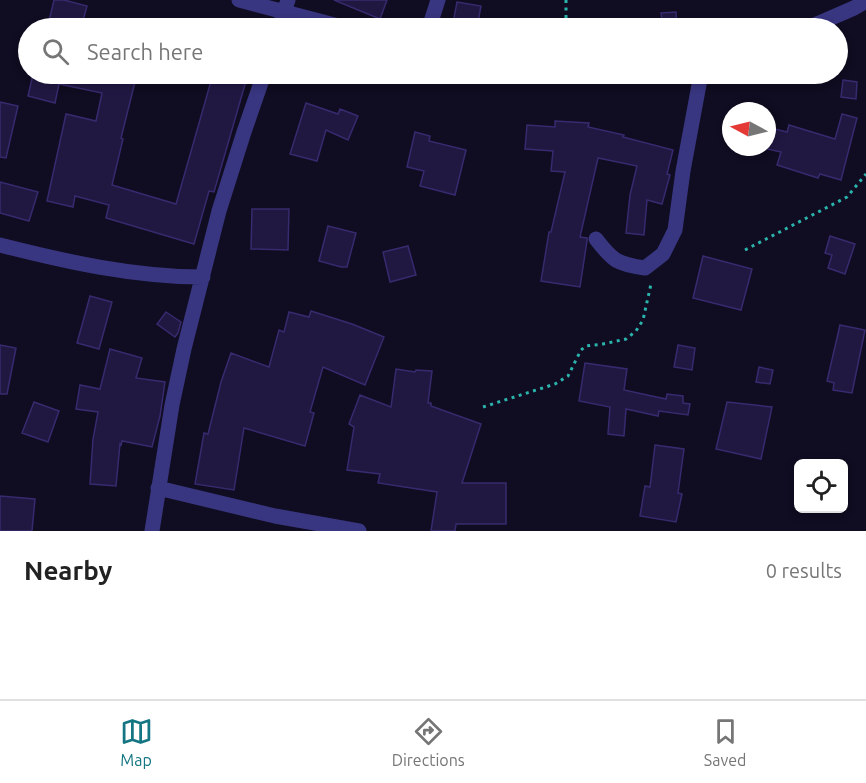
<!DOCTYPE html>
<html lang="en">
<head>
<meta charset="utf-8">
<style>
  body { margin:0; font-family:Ubuntu,sans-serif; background:#f6f6f6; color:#222 }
  .controls { position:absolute; right:18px; bottom:18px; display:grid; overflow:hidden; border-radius:9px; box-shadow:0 3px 9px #0003 }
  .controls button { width:54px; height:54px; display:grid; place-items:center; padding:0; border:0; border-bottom:2px solid #e0e0e0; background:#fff; color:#222; font:30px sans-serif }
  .compass { position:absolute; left:722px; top:102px; width:54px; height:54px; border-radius:50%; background:#fff; box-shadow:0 3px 9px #0003; rotate:277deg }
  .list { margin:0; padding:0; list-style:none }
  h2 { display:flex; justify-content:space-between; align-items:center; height:78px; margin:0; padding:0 24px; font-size:26px }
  h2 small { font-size:20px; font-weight:400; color:#767676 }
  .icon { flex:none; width:33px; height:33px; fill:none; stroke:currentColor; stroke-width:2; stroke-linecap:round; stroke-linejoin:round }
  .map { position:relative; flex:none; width:866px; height:531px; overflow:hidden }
  .search { position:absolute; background:#fff; box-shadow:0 3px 9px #0003; left:18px; right:18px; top:18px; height:66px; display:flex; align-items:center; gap:15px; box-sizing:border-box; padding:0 21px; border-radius:33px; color:#767676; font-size:22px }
  .sheet { height:168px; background:#fff }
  nav { display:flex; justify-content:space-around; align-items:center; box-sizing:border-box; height:84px; border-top:2px solid #e0e0e0; background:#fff; font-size:16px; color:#767676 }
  nav a { display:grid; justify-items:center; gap:3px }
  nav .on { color:#137682 }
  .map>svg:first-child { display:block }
  .building { fill:#211842; stroke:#372a6e; stroke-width:1.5 }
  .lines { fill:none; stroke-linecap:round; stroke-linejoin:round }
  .path { stroke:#2bb4ac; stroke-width:3; stroke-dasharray:3 4.5; stroke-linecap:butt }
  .minor { stroke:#393681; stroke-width:15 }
</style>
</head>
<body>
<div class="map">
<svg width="866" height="531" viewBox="0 0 866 531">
  <rect width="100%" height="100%" fill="#100c21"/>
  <path class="building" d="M54,0h10l23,6 -6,22 -32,-7z
    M334,0h53l-7,19z
    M457,2l24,4 -4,22h-25z
    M676,12l1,16h-14l-2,-15z
    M33,74h104l-16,64 2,1 -11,46 64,19 37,-130h35l-34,118 -5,-1 -15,53 -88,-26 3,-13 -34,-9 -2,11 -26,-6 19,-87 30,7 6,-28 -43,-9 -4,19 -27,-7z
    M843,80l14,2 -1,17 -15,-2z
    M0,102l18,4 -12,52 -6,-1z
    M306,103l32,11 2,-5 18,7 -10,24 -22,-10 -9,31 -27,-7z
    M842,114l15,4 -16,62 -21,-6 -2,4 -41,-13 4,-13 -14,-3v-22l20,5 2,-7 46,14z
    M555,121l34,2 -1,4 36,8 -1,2 50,13 -6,24 3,1 -8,29 -15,-4 -3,35 -18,-2 4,-38 7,-29 -39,-8 -18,79 7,1v3l-7,46 -39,-6 8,-49h2l14,-60 -14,-1 2,-20 -28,-2 2,-24 28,2z
    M415,132l15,4 -1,5 37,9 -11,45 -35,-9 4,-15 -17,-4z
    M0,182l38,10 -9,29 -29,-8z
    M252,209h37l-1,41 -37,-1z
    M328,226l28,7 -9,34h-6l-22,-6z
    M830,236l25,8 -10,30 -17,-6 4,-13 -7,-2z
    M408,246l8,29 -26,7 -7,-30z
    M703,256l49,13 -11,41 -48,-12z
    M90,296l22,6 -13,47 -22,-6z
    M311,311l41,13 32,13 -19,48 -42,-18 -13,45 4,1 -9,33 -61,-18 -10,62 -39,-6 9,-51 4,1 13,-52 10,-29 38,14 10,-37 5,2 5,-20 20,5z
    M166,312l15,10 -3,11 -3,4 -18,-13z
    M840,325l25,5 -13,63 -19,-3 1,-7 -7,-2z
    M0,345l16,3 -9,46h-7z
    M678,345l17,3 -3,22 -18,-3z
    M110,349l32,9 -6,20 29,4 -5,34 -8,31 -30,-6 -1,4 -1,-1 -4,42 -26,-2 3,-45 5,-27 -22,-3 4,-24 20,4z
    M585,363l42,6 -3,21 42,9 1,-5 16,2v7l7,1 -2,11 -29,-4 -1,5 -32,-7 -2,27 -16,-2 2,-27 -31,-6z
    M759,367l14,3 -3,14 -14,-2z
    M396,369l19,3 1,-2 16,1 -4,32h3v3l50,18 -19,59h44v41h-50l-1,7h-24l6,-39 -59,-9 2,-9 -33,-4 7,-43 -5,-3 11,-29 31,12z
    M34,402l25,9 -11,31 -26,-9z
    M727,402l45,5 -11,52 -45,-10z
    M655,445l29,4 -6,44 4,1 -6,28 -36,-6 5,-30 5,1z
    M0,496l35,3 -3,32h-32z"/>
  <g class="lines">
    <path class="path" d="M566,0v28
      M745,250l102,-53 19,-23
      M483,407l72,-23 13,-8 13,-26 5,-4 17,-2 23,-5 10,-8 7,-11 8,-36"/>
    <path class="minor" d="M239,0l107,28
      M279,28l9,-28
      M429,28l9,-28
      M808,28l46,-20 12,-7
      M596,239c17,22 21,25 49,29l18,-14 12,-24 8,-59 18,-97
      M0,245c67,17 134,32 203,32
      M158,488l117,28 84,15
      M152,531l20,-126 12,-56 35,-138 25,-79 20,-58"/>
  </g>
</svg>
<div class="controls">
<button><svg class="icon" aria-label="locate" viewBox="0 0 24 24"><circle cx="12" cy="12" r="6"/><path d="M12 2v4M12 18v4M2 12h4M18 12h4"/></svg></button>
</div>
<svg class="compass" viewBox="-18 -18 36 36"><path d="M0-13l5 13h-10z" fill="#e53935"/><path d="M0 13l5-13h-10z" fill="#767676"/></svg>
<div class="search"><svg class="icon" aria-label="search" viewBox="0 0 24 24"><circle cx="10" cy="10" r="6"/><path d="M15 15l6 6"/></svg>Search here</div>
</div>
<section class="sheet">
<h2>Nearby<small>0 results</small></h2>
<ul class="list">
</ul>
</section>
<nav>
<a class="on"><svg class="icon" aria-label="map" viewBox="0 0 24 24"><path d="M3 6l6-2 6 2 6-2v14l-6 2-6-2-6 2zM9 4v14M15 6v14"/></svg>Map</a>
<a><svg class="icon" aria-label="directions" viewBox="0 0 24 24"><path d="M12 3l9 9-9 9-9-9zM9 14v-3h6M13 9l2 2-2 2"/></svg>Directions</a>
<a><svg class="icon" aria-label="saved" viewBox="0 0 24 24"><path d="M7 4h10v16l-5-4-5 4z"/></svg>Saved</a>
</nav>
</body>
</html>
